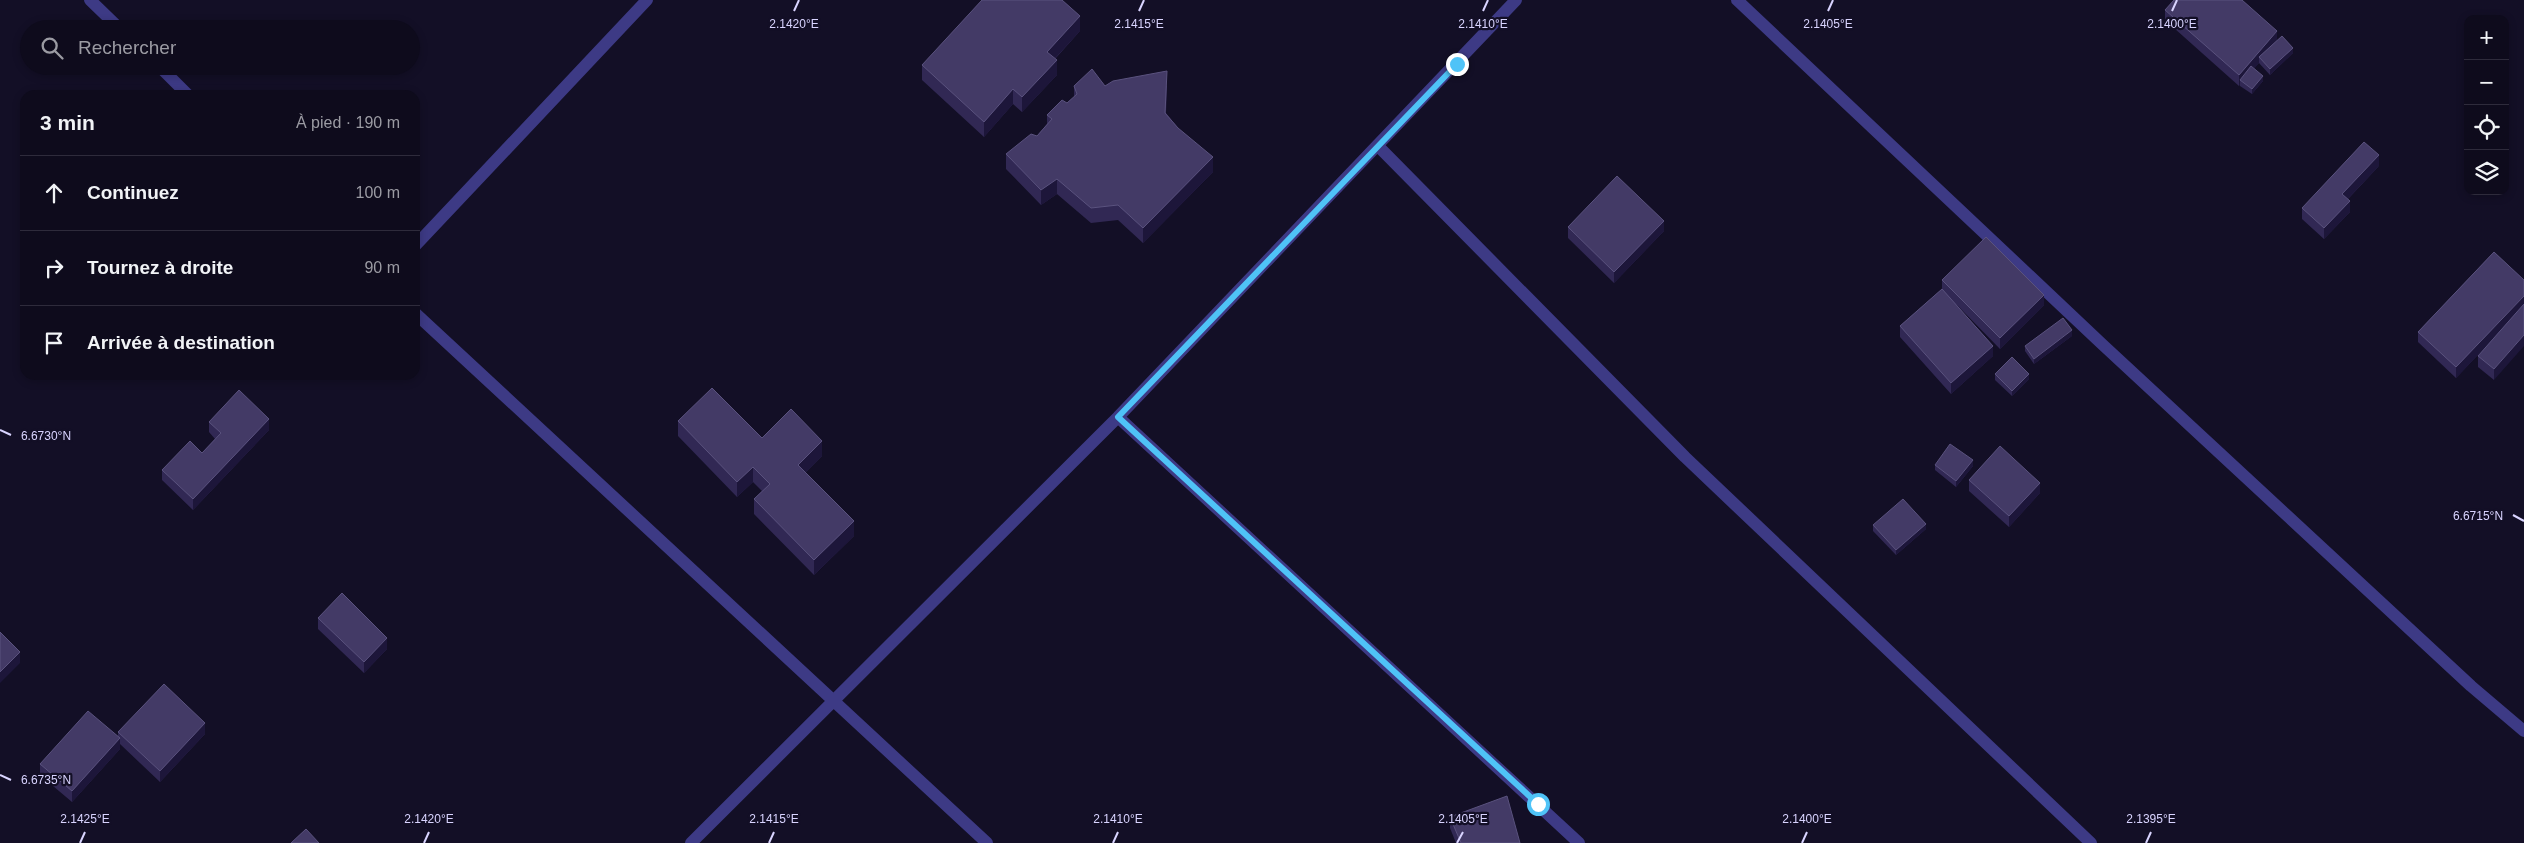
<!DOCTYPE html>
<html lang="fr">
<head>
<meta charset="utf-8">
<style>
  body { margin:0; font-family:Arial,sans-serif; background:#1c1929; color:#f1f3f6 }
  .controls { position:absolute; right:15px; top:15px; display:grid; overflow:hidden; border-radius:10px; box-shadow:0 2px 8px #0003 }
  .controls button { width:45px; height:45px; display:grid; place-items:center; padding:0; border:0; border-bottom:1px solid #2e2b3b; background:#0e0b1c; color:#f1f3f6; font:25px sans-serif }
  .stop { position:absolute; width:15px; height:15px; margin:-11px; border:4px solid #4fc3f7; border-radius:50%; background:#fff }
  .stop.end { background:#4fc3f7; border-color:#fff; box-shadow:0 1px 5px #0008 }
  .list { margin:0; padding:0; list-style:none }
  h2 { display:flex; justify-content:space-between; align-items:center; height:65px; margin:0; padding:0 20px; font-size:21px }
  h2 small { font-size:16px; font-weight:400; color:#9b9ba3 }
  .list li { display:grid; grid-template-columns:32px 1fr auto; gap:15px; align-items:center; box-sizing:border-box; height:75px; padding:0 20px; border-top:1px solid #2e2b3b }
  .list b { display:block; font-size:19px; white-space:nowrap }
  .list em { font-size:16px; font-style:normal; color:#9b9ba3 }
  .icon { flex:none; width:28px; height:28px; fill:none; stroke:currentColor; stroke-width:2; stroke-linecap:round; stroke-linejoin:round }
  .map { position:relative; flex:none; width:2524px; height:843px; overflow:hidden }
  .search { position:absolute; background:#0e0b1c; box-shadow:0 2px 8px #0003; left:20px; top:20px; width:400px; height:55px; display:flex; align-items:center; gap:12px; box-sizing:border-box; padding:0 18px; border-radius:28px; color:#9b9ba3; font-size:19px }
  .panel { position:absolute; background:#0e0b1c; box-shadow:0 2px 8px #0003; left:20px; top:90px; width:400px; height:290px; border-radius:15px }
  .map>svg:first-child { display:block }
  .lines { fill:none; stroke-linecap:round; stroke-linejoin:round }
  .minor { stroke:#3d3a85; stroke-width:12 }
  .wall { fill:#312854 }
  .shaded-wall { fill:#1d163a }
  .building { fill:#433a66; stroke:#5a527e }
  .route { stroke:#4fc3f7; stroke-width:6 }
  .ticks { fill:none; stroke:#d9d4ff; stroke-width:2 }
  .ticks-label { font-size:12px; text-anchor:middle; fill:#d9d4ff; stroke:#130f26; stroke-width:4.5; stroke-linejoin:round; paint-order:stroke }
</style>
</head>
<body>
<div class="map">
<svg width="2524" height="843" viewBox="0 0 2524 843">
  <rect width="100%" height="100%" fill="#130f26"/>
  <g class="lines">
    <path class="minor" d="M90,0l30,29
      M1737,0l366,345 368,341 53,45
      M159,66l29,29
      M1378,146l307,311 406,386
      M415,246l232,-246
      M415,313l572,530
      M1118,417l461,426
      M691,843l427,-426 398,-417"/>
  </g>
  <path class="wall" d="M2165,10l112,30 16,13 -23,22 -11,-12 -5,5 9,13 -11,13 -12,-8v-2l-1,2 -74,-66z
    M1080,31l-25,28 2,16 -35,37 -9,-8 -29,33 -62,-57v-15z
    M1074,86h93l-1,27 47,59 -70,71 -25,-23 -27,3 -34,-29 -16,11 -35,-36v-15l31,-18 10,-12v-9l20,-12 7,-6z
    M2379,166l-31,33 2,13 -26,27 -22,-20v-11z
    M1568,227l96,4 -50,52 -46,-45z
    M2494,252v128l-16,-13v-11l13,-15 -35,37 -38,-36v-10z
    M1942,280l102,25 -44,44 -44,-45 37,52 -42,38 -51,-57v-11l42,-37z
    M2072,336l-38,28 -9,-13v-5z
    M1995,374l34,5 -17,17 -17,-16z
    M678,421l84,17 60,18 -17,17 49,63 -40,39 -60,-61v-15l8,-8 -9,-9 -16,15 -59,-61z
    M209,422l60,8 -76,80 -31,-30v-10l40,-17 13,-14 -6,-7z
    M1935,465l38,1 -17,21 -21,-17z
    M1969,480l71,13 -31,34 -40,-36z
    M1873,525l53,4 -30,26 -23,-24z
    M318,618l69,31 -23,24 -46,-44z
    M118,732l87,2 -45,48 -40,-38v5l-48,53 -32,-27v-11l78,-27z
    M1450,817l70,26h-64l-6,-15z"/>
  <path class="shaded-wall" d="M1080,16v15l-33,36v-15z
    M2277,31v11l-18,15v6l-16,19 -3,-2v4l-1,2v-11z
    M2293,48v5l-23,22v-6z
    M1057,60v15l-35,37v-15z
    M2263,76v5l-11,13v-5z
    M1013,89v15l-29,33v-15z
    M2379,155v11l-37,39v-11z
    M1213,157v15l-70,71v-15z
    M1057,179v15l-16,11v-15z
    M2350,201v11l-26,27v-11z
    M1664,221v10l-50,52v-11z
    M2044,295v10l-44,44v-11z
    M2524,296v11l-68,71v-11z
    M2072,330v6l-38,28v-5z
    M2524,335v11l-30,34v-11z
    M1993,346v10l-42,38v-11z
    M2029,374v5l-17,17v-5z
    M269,419v11l-76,80v-11z
    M822,441v15l-24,24v-15z
    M1973,460v6l-17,21v-6z
    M753,467v15l-16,15v-15z
    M2040,483v10l-31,34v-11z
    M854,521v15l-40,39v-15z
    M1926,524v5l-30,26v-5z
    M387,638v11l-23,24v-11z
    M20,652v11l-20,20v-11z
    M205,723v11l-45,48v-11z
    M120,738v11l-48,53v-11z"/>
  <path class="building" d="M982,0h80l18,16 -33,36 10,8 -35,37 -9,-8 -29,33 -62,-57z
    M2174,0h68l35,31 -38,44 -74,-65z
    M2282,36l11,12 -23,21 -11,-12z
    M2251,66l12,10 -11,13 -12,-9z
    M1092,69l13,17 8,-5 54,-10 -2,42 13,15 35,29 -70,71 -25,-23 -27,3 -34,-29 -16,11 -35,-36 25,-20 6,2 15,-17 -5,-4 15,-15 5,3 10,-9 -3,-8z
    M2364,142l15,13 -37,39 8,7 -26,27 -22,-20z
    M1617,176l47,45 -50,51 -46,-45z
    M1986,237l58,58 -44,43 -58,-58z
    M2494,252l30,28v16l-68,71 -38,-35z
    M1942,289l51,57 -42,37 -51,-57z
    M2524,304v31l-30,34 -16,-13z
    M2063,318l9,12 -38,29 -9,-13z
    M2012,357l17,17 -17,17 -17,-17z
    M712,388l50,50 29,-29 31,32 -24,24 56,56 -40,39 -60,-61 16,-15 -17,-17 -16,15 -59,-61z
    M239,390l30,29 -76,80 -31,-29 28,-29 12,12 19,-20 -12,-11z
    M1950,444l23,16 -17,21 -21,-16z
    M2000,446l40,37 -31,33 -40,-36z
    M1903,499l23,25 -30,26 -23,-25z
    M342,593l45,45 -23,24 -46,-44z
    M0,632l20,20 -20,20z
    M164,684l41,39 -45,48 -42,-39z
    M88,711l32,27 -48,53 -32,-27z
    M1507,796l13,47h-59l-11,-26z
    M306,829l13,14h-28z"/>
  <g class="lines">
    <path class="route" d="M1457,64l-339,353 420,387"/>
  </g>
  <path class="ticks" d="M794,11l5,-11M1139,11l5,-11M1483,11l5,-11M1828,11l5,-11M2172,11l5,-11M0,430l11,5M2513,515l11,6M0,775l11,5M80,843l5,-11M424,843l5,-11M769,843l5,-11M1113,843l5,-11M1457,843l6,-11M1802,843l5,-11M2146,843l5,-11"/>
  <g class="ticks-label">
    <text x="1828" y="28">2.1405°E</text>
    <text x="794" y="28">2.1420°E</text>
    <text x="1139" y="28">2.1415°E</text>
    <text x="1483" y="28">2.1410°E</text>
    <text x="2172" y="28">2.1400°E</text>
    <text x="46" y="440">6.6730°N</text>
    <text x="2478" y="520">6.6715°N</text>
    <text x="46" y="784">6.6735°N</text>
    <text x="85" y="823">2.1425°E</text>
    <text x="429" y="823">2.1420°E</text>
    <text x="774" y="823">2.1415°E</text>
    <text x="1118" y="823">2.1410°E</text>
    <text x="1463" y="823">2.1405°E</text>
    <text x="1807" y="823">2.1400°E</text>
    <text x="2151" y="823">2.1395°E</text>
  </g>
</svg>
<div class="controls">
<button>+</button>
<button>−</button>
<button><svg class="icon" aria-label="locate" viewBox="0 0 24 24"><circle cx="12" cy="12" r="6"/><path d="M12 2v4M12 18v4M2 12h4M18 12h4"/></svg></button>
<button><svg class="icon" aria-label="layers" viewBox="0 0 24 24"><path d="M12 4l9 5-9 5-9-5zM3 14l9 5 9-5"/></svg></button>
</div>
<div class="stop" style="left:1538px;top:804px"></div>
<div class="stop end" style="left:1457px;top:64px"></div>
<div class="search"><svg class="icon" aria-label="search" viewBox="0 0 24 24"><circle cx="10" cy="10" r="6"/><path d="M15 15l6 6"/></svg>Rechercher</div>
<section class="panel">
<h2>3 min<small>À pied · 190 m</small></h2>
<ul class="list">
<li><svg class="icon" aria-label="ahead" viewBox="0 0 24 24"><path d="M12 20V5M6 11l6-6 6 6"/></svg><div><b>Continuez</b></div><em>100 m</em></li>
<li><svg class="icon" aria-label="right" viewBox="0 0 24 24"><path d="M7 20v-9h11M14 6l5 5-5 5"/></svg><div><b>Tournez à droite</b></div><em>90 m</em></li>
<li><svg class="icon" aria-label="arrive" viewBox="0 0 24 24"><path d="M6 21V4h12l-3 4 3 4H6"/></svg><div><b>Arrivée à destination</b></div></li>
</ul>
</section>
</div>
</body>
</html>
